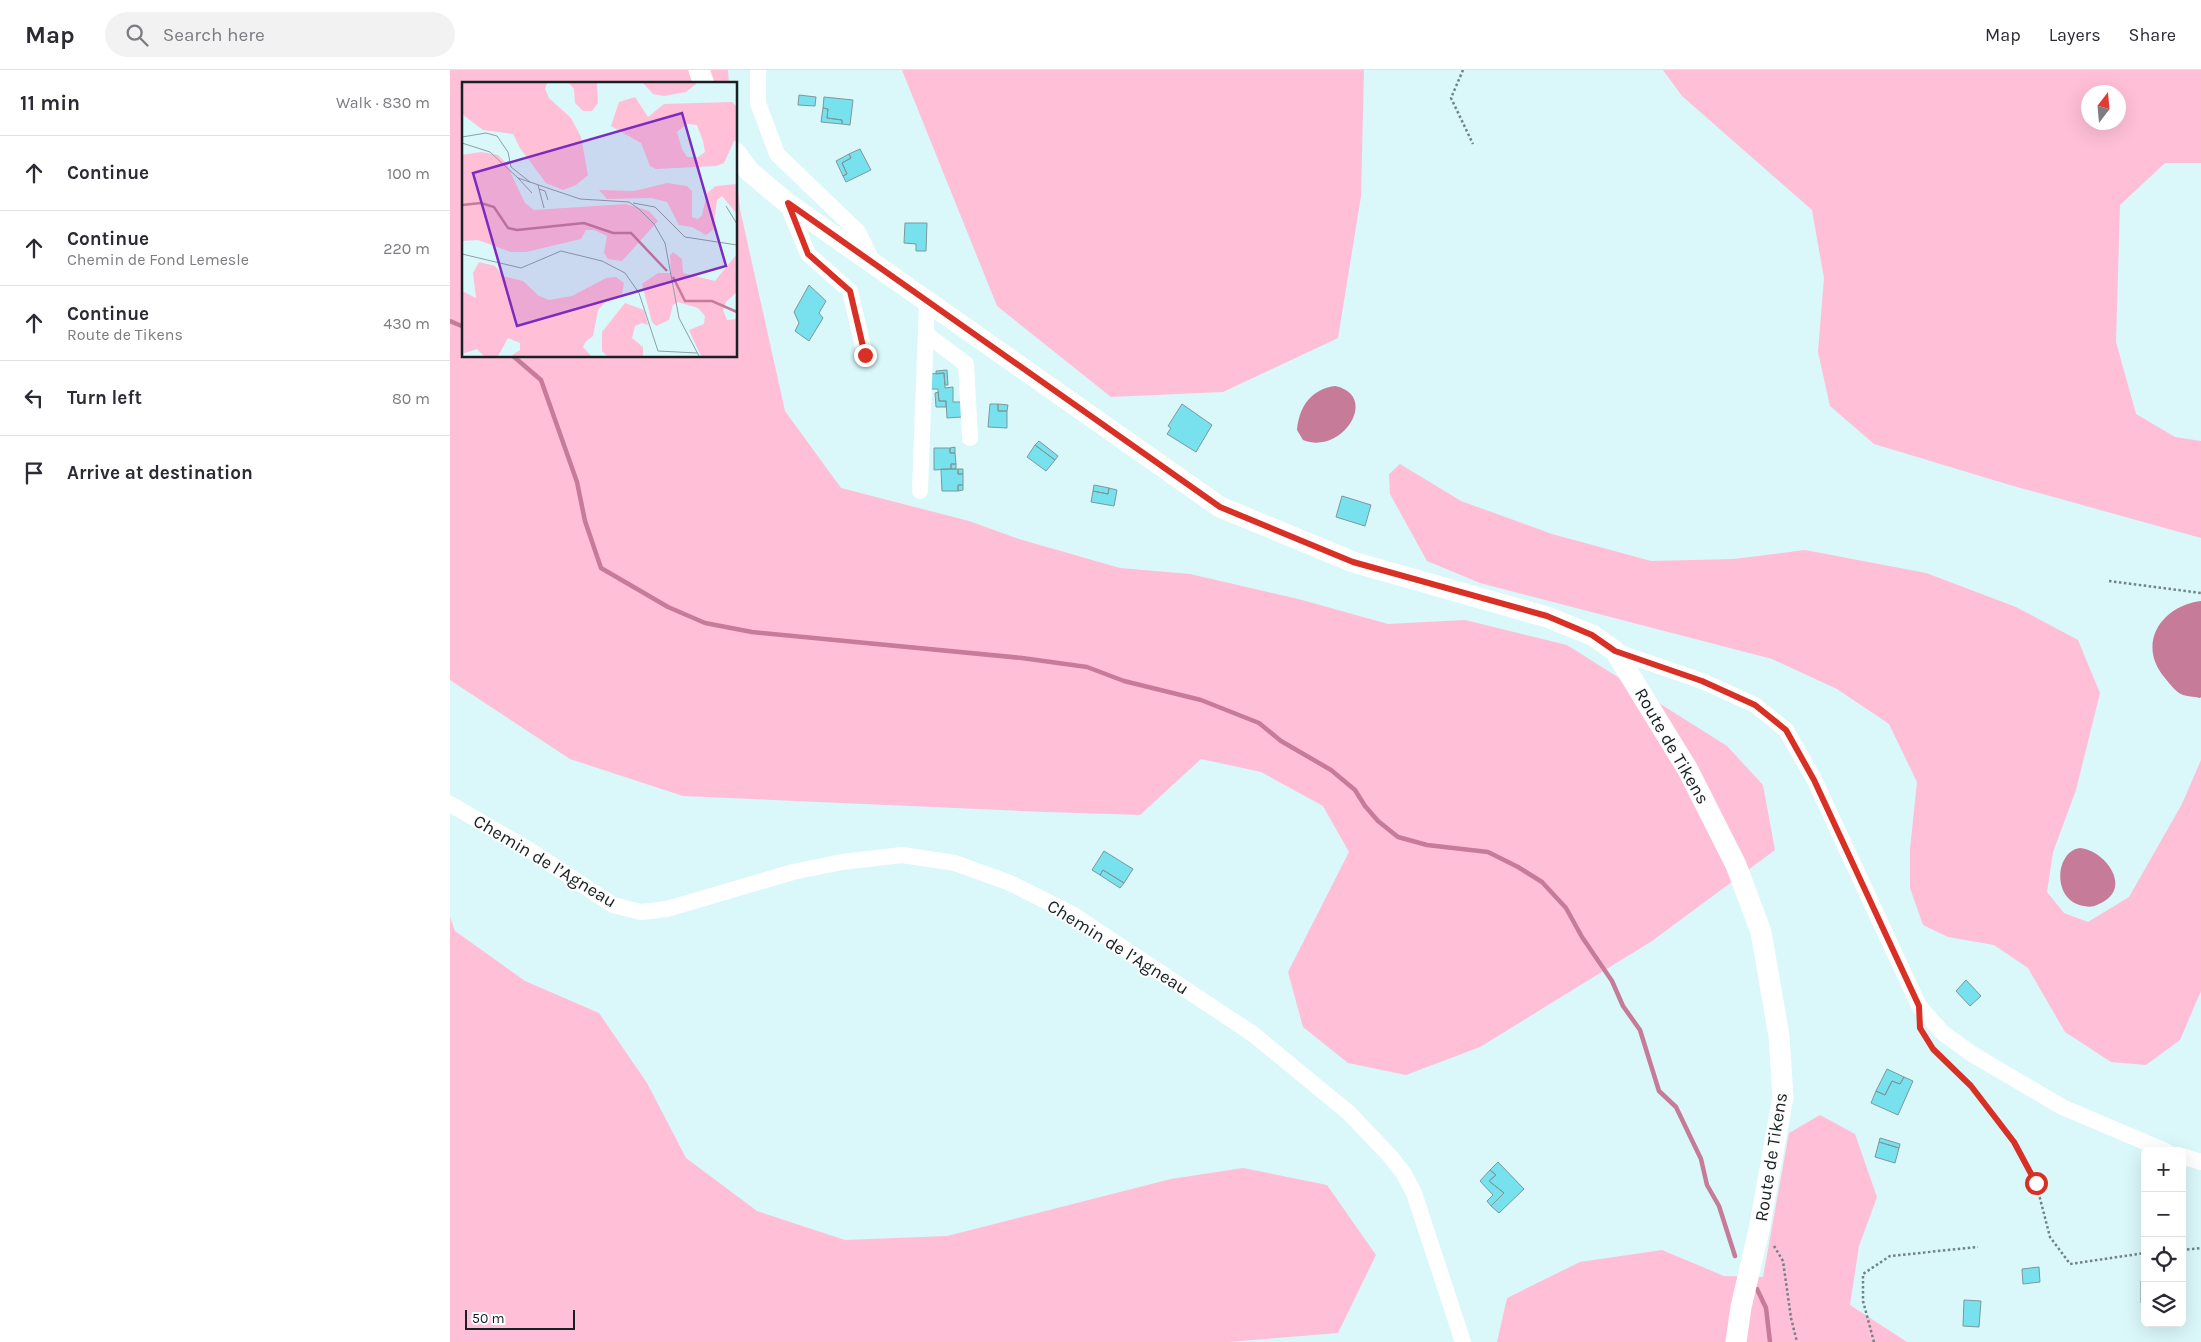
<!DOCTYPE html>
<html lang="en">
<head>
<meta charset="utf-8">
<style>
  body { margin:0; font-family:Karla,sans-serif; background:#f2f2f3; color:#2b2b33 }
  .controls { position:absolute; right:15px; bottom:15px; display:grid; overflow:hidden; border-radius:8px; box-shadow:0 5px 20px #0002 }
  .controls button { width:45px; height:45px; display:grid; place-items:center; padding:0; border:0; border-bottom:1px solid #e1e1e2; background:#fff; color:#2b2b33; font:25px sans-serif }
  .compass { position:absolute; left:1631px; top:15px; width:45px; height:45px; border-radius:50%; background:#fff; box-shadow:0 5px 20px #0002; rotate:16deg }
  .scale { position:absolute; left:15px; bottom:12px; width:110px; box-sizing:border-box; padding-left:5px; border:2px solid #172123; border-top:0; font-size:14px; line-height:18px; white-space:nowrap; color:#172123; -webkit-text-stroke:4px #fdfdfd; paint-order:stroke }
  .stop { position:absolute; width:15px; height:15px; margin:-11px; border:4px solid #d93025; border-radius:50%; background:#fff }
  .stop.end { background:#d93025; border-color:#fff; box-shadow:0 1px 5px #0008 }
  .list { margin:0; padding:0; list-style:none }
  h2 { display:flex; justify-content:space-between; align-items:center; height:65px; margin:0; padding:0 20px; font-size:21px }
  h2 small { font-size:16px; font-weight:400; color:#7c7c81 }
  .list li { display:grid; grid-template-columns:32px 1fr auto; gap:15px; align-items:center; box-sizing:border-box; height:75px; padding:0 20px; border-top:1px solid #e1e1e2 }
  .list b { display:block; font-size:19px; white-space:nowrap }
  .list p { margin:0; font-size:16px; white-space:nowrap; color:#7c7c81 }
  .list em { font-size:16px; font-style:normal; color:#7c7c81 }
  .icon { flex:none; width:28px; height:28px; fill:none; stroke:currentColor; stroke-width:2; stroke-linecap:round; stroke-linejoin:round }
  .map { position:relative; flex:none; width:1751px; height:1272px; overflow:hidden }
  header { display:flex; align-items:center; gap:30px; box-sizing:border-box; height:70px; padding:0 25px; background:#fff; border-bottom:1px solid #e1e1e2 }
  header strong { font-size:24px }
  nav { display:flex; gap:28px; margin-inline-start:auto; font-size:18px }
  .search { width:350px; height:45px; background:#f2f2f3; display:flex; align-items:center; gap:12px; box-sizing:border-box; padding:0 18px; border-radius:28px; color:#7c7c81; font-size:19px }
  main { display:flex }
  aside { flex:1; background:#fff }
  .map>svg:first-child { display:block }
  .green { fill:#ffbfd7; fill-rule:evenodd }
  .water { fill:#c67b99 }
  .lines { fill:none; stroke-linecap:round; stroke-linejoin:round }
  .stream { stroke:#c67b99; stroke-width:4.5 }
  .building { fill:#78e1ee; stroke:#7d989b }
  .path { stroke:#708385; stroke-width:2.5; stroke-dasharray:2.5 2.5; stroke-linecap:butt }
  .minor { stroke:#fff; stroke-width:16 }
  .tertiary { stroke:#fff; stroke-width:21 }
  .route { stroke:#d93025; stroke-width:6 }
  .labels { text-anchor:middle; dominant-baseline:central; stroke-width:4; stroke-linejoin:round; paint-order:stroke }
  .street-label { font-size:18px; fill:#172123; stroke:#fdfdfd }
  .inset-river { fill:none; stroke:#c67b99; stroke-width:2.5 }
  .inset-road { fill:none; stroke:#8ca1a4; stroke-width:1 }
  .view { fill:#7b2cbf; fill-opacity:0.15; stroke:#7b2cbf; stroke-width:2.5 }
  .inset-edge { fill:none; stroke:#172123; stroke-width:2.5 }
</style>
</head>
<body>
<header>
<strong>Map</strong>
<div class="search"><svg class="icon" aria-label="search" viewBox="0 0 24 24"><circle cx="10" cy="10" r="6"/><path d="M15 15l6 6"/></svg>Search here</div>
<nav><a>Map</a><a>Layers</a><a>Share</a></nav>
</header>
<main>
<aside>
<h2>11 min<small>Walk · 830 m</small></h2>
<ul class="list">
<li><svg class="icon" aria-label="ahead" viewBox="0 0 24 24"><path d="M12 20V5M6 11l6-6 6 6"/></svg><div><b>Continue</b></div><em>100 m</em></li>
<li><svg class="icon" aria-label="ahead" viewBox="0 0 24 24"><path d="M12 20V5M6 11l6-6 6 6"/></svg><div><b>Continue</b><p>Chemin de Fond Lemesle</p></div><em>220 m</em></li>
<li><svg class="icon" aria-label="ahead" viewBox="0 0 24 24"><path d="M12 20V5M6 11l6-6 6 6"/></svg><div><b>Continue</b><p>Route de Tikens</p></div><em>430 m</em></li>
<li><svg class="icon" aria-label="left" viewBox="0 0 24 24"><path d="M17 20v-9H6M10 6l-5 5 5 5"/></svg><div><b>Turn left</b></div><em>80 m</em></li>
<li><svg class="icon" aria-label="arrive" viewBox="0 0 24 24"><path d="M6 21V4h12l-3 4 3 4H6"/></svg><div><b>Arrive at destination</b></div></li>
</ul>
</aside>
<div class="map">
<svg width="1751" height="1272" viewBox="0 0 1751 1272">
  <rect width="100%" height="100%" fill="#daf7fa"/>
  <path class="green" d="M0,0h278l1,14h-265v272h272v-186l4,39 45,202 56,77 128,33 50,18 101,29 70,6 112,26 86,24 77,-4 102,25 160,101 36,39 12,65 -123,91 -172,106 -74,28 -58,-12 -45,-36 -15,-55 61,-120 -26,-46 -62,-34 -60,-13 -61,56 -94,-3 -363,-16 -113,-37 -120,-79z
    M452,0h462l-3,126 -23,142 -115,54 -112,5 -114,-91z
    M1213,0h538v93h-36l-45,42 -4,137 20,72 39,23 26,4v97l-191,-53 -136,-41 -44,-38 -12,-54 6,-74 -12,-68 -130,-114zM1638,22h30v30h-30z
    M950,394l61,37 91,33 99,27 83,-2 71,-9 121,23 90,34 62,33 22,53 -24,97 -23,62 -6,40 17,21 24,9 41,-25 53,-93 19,-44v231l-21,49 -34,25 -35,-3 -46,-30 -37,-64 -34,-23 -46,-8 -25,-12 -13,-37v-39l7,-67 -28,-58 -52,-35 -65,-30 -292,-76 -53,-22 -37,-67 -1,-20z
    M0,847l5,14 70,50 74,32 48,70 39,75 71,53 88,29 102,-4 224,-57 72,-11 84,17 49,70 -38,78 -110,9h-778z
    M1370,1045l35,19 22,63 -18,49 -9,59 57,37h-410l10,-44 73,-36 82,-12 62,26 39,1 26,-144z"/>
  <path class="water" d="M885,316c45,9 8,70 -32,54l-6,-10c2,-23 14,-41 38,-44z
    M1751,531v96l-1,1c-6,-2 -14,-1 -19,-4 -6,-3 -12,-11 -16,-16 -29,-34 -4,-72 36,-77z
    M1630,778c23,2 50,35 26,52 -8,5 -13,8 -22,6 -33,-5 -29,-55 -4,-58z"/>
  <g class="lines">
    <path class="stream" d="M0,251l14,6
      M63,286l28,24 36,102 8,39 16,47 67,39 37,16 47,9 270,26 65,9 37,14 77,19 58,23 22,18 50,29 24,20 10,16 13,15 20,16 29,8 61,7 30,15 24,15 24,26 16,29 30,44 11,25 17,24 19,61 17,16 25,52 6,26 12,21 16,50
      M1307,1219l9,19 4,34"/>
  </g>
  <path class="building" d="M349,25l17,2 -1,9 -17,-1z
    M374,27l29,3 -3,25 -8,-1v-4l-15,-2 1,-9 -5,-1z
    M373,38l5,1 -1,9 15,2v4l-21,-2z
    M410,79l11,21 -25,12 -3,-6 4,-2 -5,-11 9,-5 -2,-4z
    M399,84l2,4 -9,5 5,11 -4,2 -7,-15z
    M455,153h22l-1,28h-10v-7l-12,-1z
    M359,215l17,16 -7,12 4,5 -14,23 -14,-10 4,-8 -5,-11z
    M497,300l1,15h-3l-1,-12 -8,1v-3z
    M494,303l1,15 8,-1v15h8l1,15 -15,1 -1,-17h-7l-1,-12h-8l-1,-15z
    M488,322l1,9h7v6h-10l-1,-14z
    M540,334h8v7h9v17l-19,-1z
    M548,334l10,1 -1,6h-9z
    M732,334l30,21 -16,27 -29,-18 4,-6 -3,-2z
    M589,371l19,15 -3,4 -20,-15z
    M585,375l20,15 -9,11 -19,-14z
    M505,377v6h-5v-5z
    M484,378h16v5h5l1,11h-5v5l-17,1z
    M501,394h5v5h-5z
    M491,399h17v5h5v11h-5v6h-16z
    M508,399h5v5h-5z
    M508,415h5v5l-5,1z
    M644,415l15,3 -1,6 -15,-3z
    M659,418l8,2 -3,16 -23,-4 2,-11 15,3z
    M892,426l29,9 -6,21 -29,-9z
    M654,781l29,18 -9,14 -21,-13 -3,5 -8,-5z
    M653,800l21,13 -4,5 -20,-13z
    M1516,910l15,16 -11,10 -14,-15z
    M1437,999l17,8 -4,7 -8,-3 -7,14 -9,-4z
    M1454,1007l9,4 -15,34 -27,-12 5,-12 9,4 7,-14 8,3z
    M1430,1068l20,6 -1,4 -20,-6z
    M1429,1072l20,6 -4,15 -20,-6z
    M1048,1092l26,27 -25,24 -8,-7 13,-13 -15,-12 7,-6 -6,-5z
    M1040,1100l6,5 -7,6 15,12 -13,13 -4,-5 6,-6 -13,-14z
    M1589,1197l1,15 -17,2 -1,-15z
    M1691,1211h4v22h-4z
    M1514,1230l17,1 -2,26 -16,-1z"/>
  <g class="lines">
    <path class="path" d="M1013,0l-12,28 22,46
      M1659,511l92,12
      M1478,970l5,9 38,37 43,56 22,41 14,54 20,27 75,-11
      M1324,1176l9,15 8,57 6,24
      M1732,1180l19,-2
      M1424,1272l-11,-41v-27l27,-18 88,-9"/>
    <path class="minor" d="M308,0v33l19,51 81,78 15,31
      M337,133l21,51 42,37 15,64
      M476,264l40,30 4,74
      M470,421l7,-190
      M1165,581l87,30 53,24 31,25 28,49 105,227 24,27 29,21 90,53 104,44
      M0,734l81,47 82,54 28,7 26,-3 126,-37 49,-10 60,-7 53,8 55,20 62,31 181,120 96,79 41,43 14,18 10,19 49,149
      M1732,1086l19,6"/>
    <path class="tertiary" d="M249,0l5,14
      M286,83l13,18 38,32 433,304 133,55 194,55 45,18 23,16 73,119 48,95 25,67 18,104 4,61 -24,133 -18,77 -5,35"/>
  </g>
  <g class="lines">
    <path class="route" d="M415,285l-15,-64 -42,-37 -20,-51 432,304 133,55 194,54 45,19 23,16 87,30 53,24 31,25 28,50 105,226 1,22 13,21 38,37 43,56 22,41"/>
  </g>
  <g class="labels">
    <g class="street-label">
      <text transform="translate(1222 676) rotate(60)">Route de Tikens</text>
      <text transform="translate(95 791) rotate(31)">Chemin de l’Agneau</text>
      <text transform="translate(668 877) rotate(32)">Chemin de l’Agneau</text>
      <text transform="translate(1321 1087) rotate(-81)">Route de Tikens</text>
    </g>
  </g>
  <g transform="translate(12 12)">
    <rect width="275" height="275" fill="#daf7fa"/>
    <path d="M0,1h85l-2,6 4,9 22,20 10,19 7,38 -12,10 -13,5 -17,-7 -26,-35 -7,-14 -30,-4 -21,-16zM107,1h28l1,20 -6,8h-9l-8,-8 -1,-14zM181,1h53v1l-10,8 -22,4 -11,-2zM173,15l13,20 16,-13 68,-2 5,5v34h-3l-10,22 -8,3 -60,3 -6,-3 -9,-23 -30,-17 8,-24zM225,42l10,1 6,16 2,11 -7,5h-11l-5,-8 -5,-17zM19,70l17,3 8,8 19,40 9,7 92,-6 23,7 9,10 -36,40 -14,-2 -4,-6 3,-17 -13,-6h-8l-5,9 -55,13h-15l-33,-12 -16,1v-86zM205,101l20,3 5,5v26l6,2 4,-4 5,-22 9,-7 21,-2v30l-15,-18 -5,4 -4,30 -7,5 -14,-8 -13,-2 -12,-23 -16,-4 -44,1 -8,-9 35,1zM211,170l9,7 1,14 32,8 22,-27v38l-11,10 -3,8 4,10 10,-1v37h-36l-12,-26 15,-6 1,-8 -7,-8 -20,-6 -5,3 -4,15 -13,6 -4,-4 -10,-38 16,-11h13l-1,-18zM17,180l16,4 8,10 20,5 16,15 10,4 23,-4 34,-18 10,-1 8,6 -2,11 -15,6 -9,10 -5,26 -7,5 -3,6 8,9h-80l9,-6v-7l-12,-5 -10,18h-14l-7,-7 -15,5v-63l14,7 -3,-25zM163,221l19,7 4,15 -6,-2 -7,3 -3,12 11,9v9h-36l-5,-5v-19z" fill="#ffbfd7" fill-rule="evenodd"/>
    <path class="inset-river" d="M0,123l19,-2 13,4 14,21 9,2 67,-7 29,10h18l36,38M211,195l12,24h27l25,11"/>
    <path class="inset-road" d="M0,55l24,-4 11,3 11,16 3,15 19,15M0,61l28,9 28,26 62,21 49,3 10,7 15,15 11,19 14,75 20,38M56,96l14,15M76,103l6,23M77,107l6,2 3,9M171,121l22,4 30,30 52,8M264,124l11,18M0,172l59,14 40,-17 41,10 23,12 14,20 19,58 39,2"/>
    <path class="view" d="M220,31l44,153 -209,60 -44,-153z"/>
    <rect width="275" height="275" class="inset-edge"/>
  </g>
</svg>
<div class="controls">
<button>+</button>
<button>−</button>
<button><svg class="icon" aria-label="locate" viewBox="0 0 24 24"><circle cx="12" cy="12" r="6"/><path d="M12 2v4M12 18v4M2 12h4M18 12h4"/></svg></button>
<button><svg class="icon" aria-label="layers" viewBox="0 0 24 24"><path d="M12 4l9 5-9 5-9-5zM3 14l9 5 9-5"/></svg></button>
</div>
<svg class="compass" viewBox="-18 -18 36 36"><path d="M0-13l5 13h-10z" fill="#e53935"/><path d="M0 13l5-13h-10z" fill="#7c7c81"/></svg>
<div class="scale">50 m</div>
<div class="stop" style="left:1586px;top:1113px"></div>
<div class="stop end" style="left:415px;top:285px"></div>
</div>
</main>
</body>
</html>
